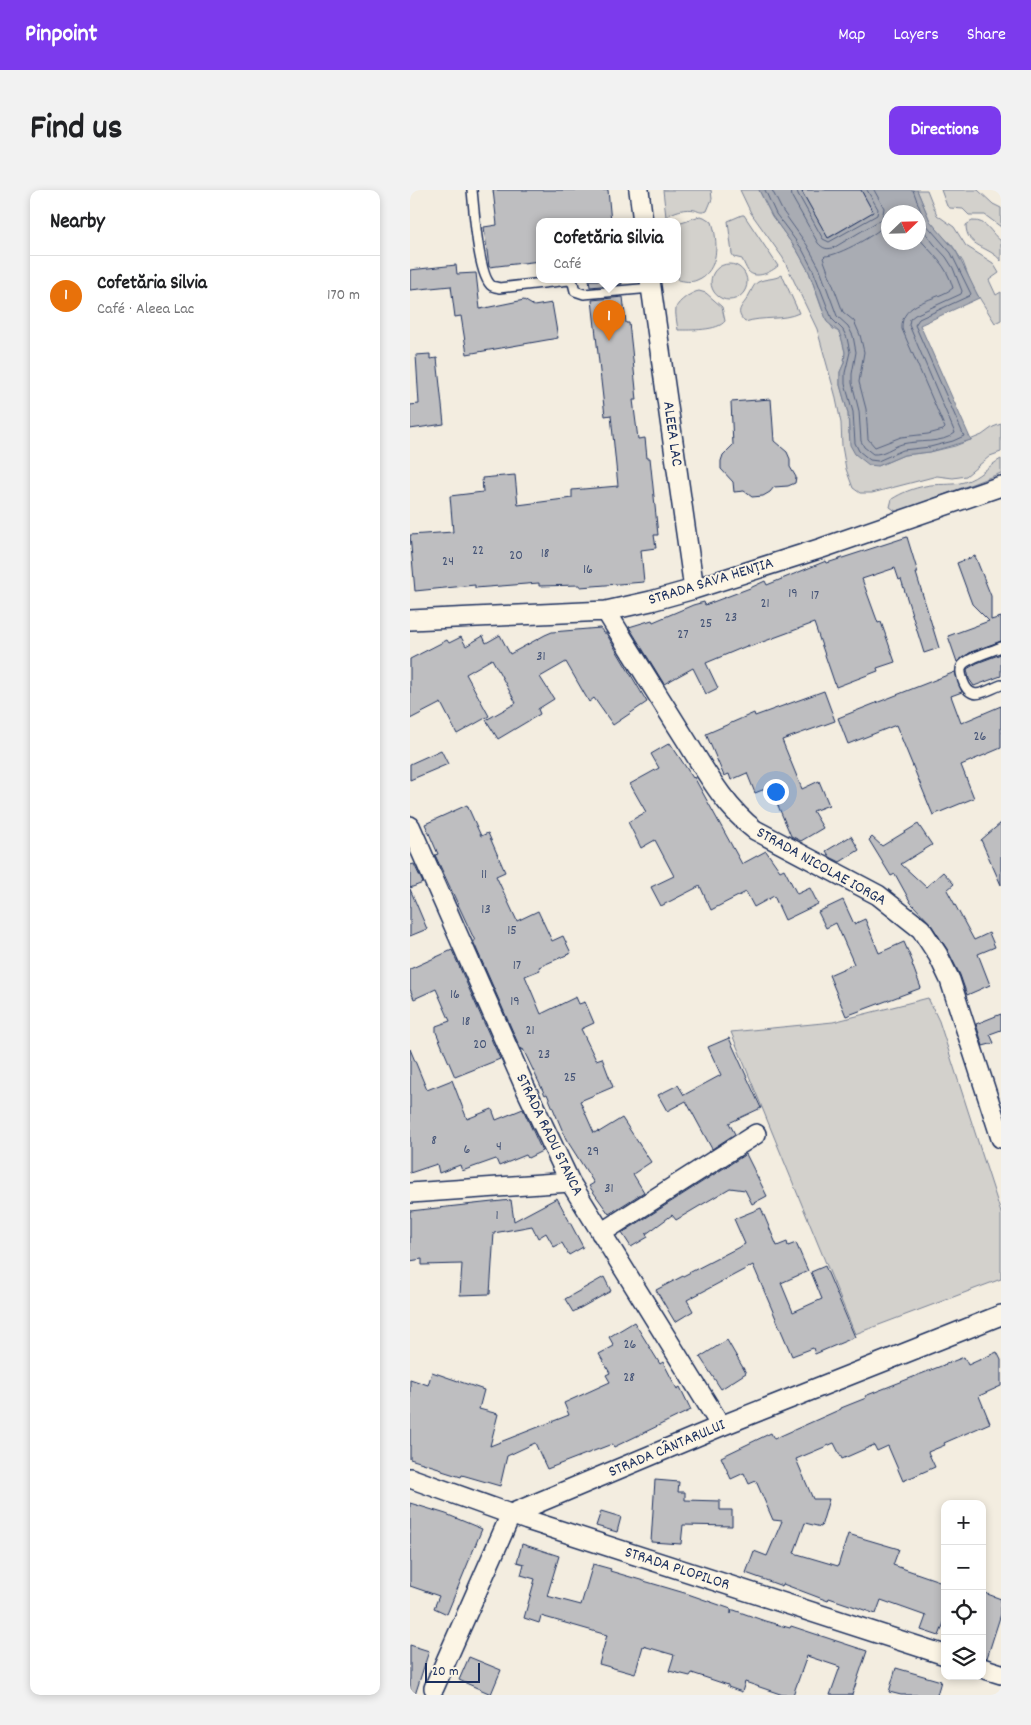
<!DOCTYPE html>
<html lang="en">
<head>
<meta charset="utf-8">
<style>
  body { margin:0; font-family:Dekko,sans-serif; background:#f2f2f2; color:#202124 }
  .controls { position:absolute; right:15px; bottom:15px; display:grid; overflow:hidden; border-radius:10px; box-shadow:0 2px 8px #0003 }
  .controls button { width:45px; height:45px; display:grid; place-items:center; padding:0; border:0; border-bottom:1px solid #e0e0e0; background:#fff; color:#202124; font:25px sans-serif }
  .compass { position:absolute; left:471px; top:15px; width:45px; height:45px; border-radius:50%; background:#fff; box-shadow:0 2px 8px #0003; rotate:67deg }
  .scale { position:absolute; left:15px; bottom:12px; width:55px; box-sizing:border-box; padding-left:5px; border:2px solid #1b2f5e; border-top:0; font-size:14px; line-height:18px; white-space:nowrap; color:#1b2f5e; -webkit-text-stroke:4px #fcf5e5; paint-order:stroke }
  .you { position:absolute; left:365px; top:601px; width:18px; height:18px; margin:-12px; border:4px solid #fff; border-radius:50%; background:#1a73e8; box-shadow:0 0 0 8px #1a73e833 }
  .badge { display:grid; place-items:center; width:32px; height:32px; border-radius:50%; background:#7c3aed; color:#fff; font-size:16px; font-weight:700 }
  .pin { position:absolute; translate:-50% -41px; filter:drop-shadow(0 1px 2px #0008) }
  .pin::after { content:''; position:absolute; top:26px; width:18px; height:15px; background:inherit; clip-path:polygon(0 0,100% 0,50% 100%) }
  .popup { position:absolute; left:126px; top:28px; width:145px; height:65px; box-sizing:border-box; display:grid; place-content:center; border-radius:10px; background:#fff; filter:drop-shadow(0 1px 4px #0005); font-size:16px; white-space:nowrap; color:#757577 }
  .popup b { font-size:19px; color:#202124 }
  .popup::after { content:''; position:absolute; left:50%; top:100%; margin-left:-10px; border:10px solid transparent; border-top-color:#fff }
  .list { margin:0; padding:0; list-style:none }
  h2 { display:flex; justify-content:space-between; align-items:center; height:65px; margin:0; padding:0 20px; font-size:21px }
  h2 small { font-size:16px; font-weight:400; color:#757577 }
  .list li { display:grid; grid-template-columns:32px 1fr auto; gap:15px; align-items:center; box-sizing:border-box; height:80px; padding:0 20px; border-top:1px solid #e0e0e0 }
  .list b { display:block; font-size:19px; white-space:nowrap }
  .list p { margin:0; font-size:16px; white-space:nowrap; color:#757577 }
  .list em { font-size:16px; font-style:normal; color:#757577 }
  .icon { flex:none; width:28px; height:28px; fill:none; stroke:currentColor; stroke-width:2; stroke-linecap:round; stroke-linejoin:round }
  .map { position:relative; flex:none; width:591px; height:1505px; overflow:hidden; border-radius:10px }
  header { display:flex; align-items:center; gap:30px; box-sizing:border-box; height:70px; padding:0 25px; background:#7c3aed; color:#fff }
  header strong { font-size:24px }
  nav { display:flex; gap:28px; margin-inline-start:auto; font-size:18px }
  .intro { display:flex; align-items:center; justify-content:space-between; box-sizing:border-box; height:120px; padding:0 30px }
  h1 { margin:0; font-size:35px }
  .button { padding:12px 22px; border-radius:10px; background:#7c3aed; color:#fff; font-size:18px; font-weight:700 }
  main { display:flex; gap:30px; padding:0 30px }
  aside { flex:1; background:#fff; border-radius:10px; box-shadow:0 2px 8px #0003 }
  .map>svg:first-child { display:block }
  .green { fill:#d3d1cc; stroke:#778095 }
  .water { fill:#a9acb3; stroke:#707a91; fill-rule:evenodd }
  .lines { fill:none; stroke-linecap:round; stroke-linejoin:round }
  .shore { stroke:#546180; stroke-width:1 }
  .building { fill:#bebec0; stroke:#1b2f5e }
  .lane-casing { stroke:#1b2f5e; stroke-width:12 }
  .street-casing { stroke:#1b2f5e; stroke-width:22 }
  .lane { stroke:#fcf5e5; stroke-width:9 }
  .street { stroke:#fcf5e5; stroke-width:19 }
  .labels { text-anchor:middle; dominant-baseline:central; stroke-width:4; stroke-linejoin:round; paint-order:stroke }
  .number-label { font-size:14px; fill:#445376 }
  .street-label { font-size:16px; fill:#1b2f5e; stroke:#fcf5e5 }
</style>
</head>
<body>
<header>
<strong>Pinpoint</strong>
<nav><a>Map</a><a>Layers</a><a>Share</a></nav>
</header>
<div class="intro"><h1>Find us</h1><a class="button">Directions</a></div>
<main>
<aside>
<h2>Nearby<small></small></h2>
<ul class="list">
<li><span class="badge" style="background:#e8710a">1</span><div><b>Cofetăria Silvia</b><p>Café · Aleea Lac</p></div><em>170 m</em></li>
</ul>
</aside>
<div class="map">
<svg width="591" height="1505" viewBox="0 0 591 1505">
  <rect width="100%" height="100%" fill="#f3ede0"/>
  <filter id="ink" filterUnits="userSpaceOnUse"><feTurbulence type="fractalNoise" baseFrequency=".02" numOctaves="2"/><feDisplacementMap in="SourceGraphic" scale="10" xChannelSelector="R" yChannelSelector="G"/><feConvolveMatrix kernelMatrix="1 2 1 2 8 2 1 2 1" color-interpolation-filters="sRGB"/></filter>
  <g filter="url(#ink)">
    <path class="green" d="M253,0h48l1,9 -5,12c-6,2 -7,1 -12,-1 -10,-2 -21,1 -29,7z
      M330,0h19l13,26 26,36 11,20 13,37 11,20 6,3 3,8 3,12 -1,11 -4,9v13l8,28 1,21 29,32 26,-11 26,-3 25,-6 27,-11 11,-8 8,-3v28l-11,4 -24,20 -13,2 -16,-2 -65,17h-12l-7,-5 -7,-19 -4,-23 -1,-23 -6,-29 -18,-65 -34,-71 -32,-45z
      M507,0h10l10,25 17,12 12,19 27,17 6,10 -10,7 7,15 5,-3v28l-6,3 -23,-37 -9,-24 -11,-17 -9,-8 -13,-16z
      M531,0h37l15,14 8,4v19l-16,-12h-16l-6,-6 -13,-1 -3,-2z
      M332,25h2l34,51c-7,6 -22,14 -30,5 -2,-3 -4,-8 -6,-12l-8,-2 -2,-3 -4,-33z
      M290,26l4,1 8,5c6,18 8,49 -15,58 -6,3 -13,1 -19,0v-57z
      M562,31c16,-1 18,12 29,20v20c-11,-15 -35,-13 -35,-36z
      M301 92a18 18 0 1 1 36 0a18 18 0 1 1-36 0Z
      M372,85l17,38c-17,8 -36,3 -54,9 -12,-12 -1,-16 4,-27 3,-5 4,-10 9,-13 8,-4 16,-2 24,-7z
      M289,101l7,2 16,14 3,14c-7,10 -35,9 -47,9 -1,-7 -3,-16 -2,-22 2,-7 16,-16 23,-17z
      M591,269v14l-100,38 -4,1 -7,-5 2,-8c9,-6 22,-11 33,-13 13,-3 26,0 39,-4 15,-4 24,-16 37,-23z
      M518,808l11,23 62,192v66l-146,55 -124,-302 102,-10z"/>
    <path class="water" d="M349,0h42l28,48 44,-26 -12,-22h56l13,31 26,30 23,47 -59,27 51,115 -41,12 -26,3 -26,11 -9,-1 -14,-11 -5,-9 -2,-32 -8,-28v-13l4,-9 1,-11 -3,-12 -3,-8 -12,-10 -18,-50 -11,-20 -26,-36zM478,22h30v30h-30z"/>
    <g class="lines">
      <path class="shore" d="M355,0l11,24 26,35 11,21 19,49 11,11 4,8 3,14 -5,21v11l8,28 2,31 4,8 11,9 8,1 25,-11 27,-3 23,-6 11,-5 -49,-111 4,-6 50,-23 2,-2 -20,-41 -26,-30 -12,-33
        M362,0l10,20 25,35 12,22 18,49 11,10 5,10 3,16 -4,22v9l7,28 2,30 3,6 9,7c10,1 19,-7 29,-10 16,-4 40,0 53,-11l-46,-108 1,-6 5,-4 46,-21 1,-3 -9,-23 -7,-11 -12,-13 -16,-21
        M381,0l1,7 26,46c5,6 10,7 17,4l47,-28 2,-11 -10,-18
        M387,0l1,4 25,45 6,3 48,-27 1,-6 -11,-19
        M478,32c-8,11 -50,34 -63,34l-2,2 20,54 11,9 6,14 4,17 -5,30 7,27 2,30 7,8 26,-10 27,-3 15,-4 2,-2 -43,-99c-2,-28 35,-28 51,-41 -6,-23 -21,-34 -35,-51"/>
    </g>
    <path class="building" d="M83,0h115l3,32h-71v39l-51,6 -5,-40 13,-2z
      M391,0h60l12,22 -45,26z
      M46,75l1,9 19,-1 4,36 44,-9 10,6 18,-3 6,35 -91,16 -6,-38 -6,1 -4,-31 -41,4v-20z
      M179,90h32l1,4 -32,3z
      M213,107l3,26h3l3,27 5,50h-4l5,39 7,-1 2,20h3l8,77h-4l2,13 -15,2 3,32 -64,5v-2l-41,1v-3l-64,5v-3l-60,6 -5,-56 43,-3 -3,-36 33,-4 -1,-14 33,-3 3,30 54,-7v-8l46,-4 -7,-71 -6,1 -13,-116z
      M20,164v5l7,-1 7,66 -34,5v-24l9,-1 -3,-49z
      M361,209l3,42 13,11 3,7v8l6,10 -1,6 -7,3 -14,1 -4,5 -7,4 -11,1 -8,-6 -10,1 -1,-10 -12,-13v-8l2,-6 10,-10 -2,-43z
      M497,347l11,36h-2l23,75 -15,5 -23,-74 -2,1 -4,-12 -33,11 16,44 3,-1 14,40 -18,6 1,3 -42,16 -22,-64 -65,24v-2l-43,18 12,25 -12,6 -13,-26 -29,16 -35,-57 23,-7 1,2 40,-17 11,-3 1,3 45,-17 15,-7 2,4 59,-24 1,2z
      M565,366l16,40v24l10,-3v24l-30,11 -14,10 -9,-26 41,-15 -17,-17 -15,-41z
      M190,438l4,5h2l41,69 -34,23 -19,-27 -5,4 -23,-40 -26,15 14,22 -16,10 2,5 -42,25 -12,-19 30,-17 -24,-44 -26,15 23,42 -32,18 -16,-31 -31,16v-60l37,-19 2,3 12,-6 5,9 17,-10 3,7 14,-8 10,19 35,-19 7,-3z
      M591,464v22l-27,10 -5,-7 -2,-10 10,-6z
      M545,482l7,20 -11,4 10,27 40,-17v42l-40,17 13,33 -41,17 -37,-90 -48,19 -10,-26z
      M414,501l11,30 -53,19 20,49 17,-8 10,24 -16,6 10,17 -22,13 -10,-5 -21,-49 -15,6 -8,-20 -16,7 -2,-6 -5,2 -18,-42 48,-21 1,3z
      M260,553l23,35 1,-1 48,87 24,-13 14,20 4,-2 13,25 13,-6 8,16 -33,16 -11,-24 -20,11 -8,-15 -35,18 -11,-24 -39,20 -10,-19 23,-11 -19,-36 -14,8 -13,-26 18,-10 -16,-28 29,-16 -8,-14z
      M31,560l7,14 -38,16v-16z
      M57,615l14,31 7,-3 17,39 -9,4 21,45 21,-10 14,30 11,-5 8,17 -32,14 1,3 -15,6 16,38 35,-17 3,7 6,-2 9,21 -13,6 15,31 6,-2 11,29 -33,14 14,32 4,-2 1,1 23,-14 29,44 -18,12 11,18 -35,22 -20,-28 5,-3 -28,-44 -19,-45 -2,1 -22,-46 -2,1 -48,-109h2l-40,-86 3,-1 -13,-30z
      M591,633v62l-20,-45z
      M508,634l14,21 -31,19 25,23 17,-15 11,12 -7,6 27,50 15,-7 6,14 -17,7 12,31 -23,10 -7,-20 -13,-26 -17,-26 -19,-20 -16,-29 -4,2 -22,-36 3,-3 10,9z
      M441,646l8,14 -19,12 -10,-5 -4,-6z
      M4,674l9,19 -13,5v-23z
      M0,699l17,40 -17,7z
      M433,710l11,24 11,-5 14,34 25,-11 9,21 -1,1 9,24 -75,28 -17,-41 25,-11 -18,-41 -10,5 -8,-16z
      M42,760l48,109 -45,18 -19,-45v-6l14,-5 -14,-32 -22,10 -4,-10v-20z
      M591,824v16l-11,4 4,9 -11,3 -7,-22z
      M319,848l32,70 -32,15 6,11 -23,15 -26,-48 -19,10 -9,-16 20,-10 6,10 37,-20 -13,-28z
      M0,859l17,41 25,-10 15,39 25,-10 4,11 27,-11 19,42 -14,7 -2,-3 -27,11 -3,-7 -34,12 -2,-6 -21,8 -2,-9 -27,9z
      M336,964l21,42 -15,8 -7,-14 -15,-2 -54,32 -4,-5 -26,19 2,3 -17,10 -9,-14z
      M147,1008l26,49 -14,8 -7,-12 -8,4 -8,-14 -8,5 -6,-12 -38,7 -4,61 -30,1 2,-31 -40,1v-6l-12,2v-50l101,-11 3,21z
      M351,1018l16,38 10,-4 1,4 8,-3 12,28 -27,12 12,29 29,-13 -11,-27 14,-6 30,71 -40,17 -2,-6 -21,8 -39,-91 -66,35 6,11 -18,11 -19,-32 89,-46 -11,-25z
      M194,1087l7,14 -38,21 -8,-13z
      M224,1132l26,42 3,-2 14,27 3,-2 11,23 -77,37 -2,-3 -65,25 -12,-26 -28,13 -7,30 -38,-11 -1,2 -19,-6v-2l-32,-10v-80l18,6 4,-13 52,18 -5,19 19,5 -8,32 79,-31 -5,-12 46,-21 -4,-7 4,-2 -11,-19 15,-8 -5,-9z
      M317,1150l19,33 -25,16 -21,-32z
      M587,1162l4,8v26l-22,10 11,27 -46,20 1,2 -17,7 7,15 -32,14 -15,-35 -11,5 -3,-6 -32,14 -8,-16 -38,16 17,40h16l-8,28 -16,-4 -11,30 44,13 10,-32 51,15 -6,16 52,18v37l-6,16 -18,-6 5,-14 -45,-16 -5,14 -47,-16 -1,3 -45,-17 -1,2 -36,-13 8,-22 13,5 15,-35 -9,-1 -17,-39 -7,3 -5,-11 -13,6 -10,-22 50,-24 3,6 11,-5 56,-25v-1l25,-10 -1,-2 99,-39 4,8z
      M245,1290l24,2 -1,10h7v8l35,1v9h12v16l-49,-1 -2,19 -30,-2z
      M0,1313l36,11 36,15 -35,85 -13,-6 5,-12 -29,-10z
      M191,1321l20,6 -4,15 -21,-6z
      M112,1354l37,12 -12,40 34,9 12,-41 18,5 -1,2 78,23 43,15v5l1,-4h2l31,11 25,7 1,-2 76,25 -15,44h-22l10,-28 -33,-11 -14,39h-10l-38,-13 -3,10 -14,-5v-2l-36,-12 -2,3 -21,-5 5,-16 -31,-9 -8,28 -36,-10 8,-29 -66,-19 -2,7 -15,-5 11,-39 -14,-4 3,-11 -7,-2z
      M572,1402l19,7v15l-14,44 -5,-1z
      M0,1455l19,6 -14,44h-5z
      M59,1467l32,13 -10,24 -32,-14z
      M486,1478l45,13 -4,14h-36l-12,-3z"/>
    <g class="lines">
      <g class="lane-casing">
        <path id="lane" d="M62,0c2,18 6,87 20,96 2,1 5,1 7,2l70,-8 4,3 2,8 9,3 67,-6
          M591,457c-8,4 -35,11 -39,19 -3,5 0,10 1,15 8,22 22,10 38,4"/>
      </g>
      <g class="street-casing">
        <path id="street" d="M229,0l4,32
          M240,90l44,309
          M196,421c26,43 53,86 80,129 20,32 39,67 69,90l123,65 43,34 17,26 12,25 51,158
          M0,430l196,-9 45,-10 43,-12 128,-41 179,-62
          M0,636l115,261 45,95 151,244
          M0,1003l160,-11
          M191,1043l155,-99
          M0,1288l117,42 418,135
          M572,1478l19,6
          M24,1498l77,-174 210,-88 280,-111"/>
      </g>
      <use href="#lane" class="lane"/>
      <use href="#street" class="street"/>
    </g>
  </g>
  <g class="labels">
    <g class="number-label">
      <text x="68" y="361">22</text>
      <text x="135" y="364">18</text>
      <text x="106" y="366">20</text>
      <text x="38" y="372">24</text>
      <text x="178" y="380">16</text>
      <text x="383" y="404">19</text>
      <text x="405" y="406">17</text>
      <text x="355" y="414">21</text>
      <text x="321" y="428">23</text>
      <text x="296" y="434">25</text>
      <text x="273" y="445">27</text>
      <text x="131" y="467">31</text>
      <text x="570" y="547">26</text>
      <text x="74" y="685">11</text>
      <text x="76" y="720">13</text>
      <text x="102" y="741">15</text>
      <text x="107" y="776">17</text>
      <text x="45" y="805">16</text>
      <text x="105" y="812">19</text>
      <text x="56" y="832">18</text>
      <text x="120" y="841">21</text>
      <text x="70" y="855">20</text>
      <text x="134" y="865">23</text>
      <text x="160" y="888">25</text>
      <text x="24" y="951">8</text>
      <text x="89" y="957">4</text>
      <text x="57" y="960">6</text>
      <text x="183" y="962">29</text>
      <text x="199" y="999">31</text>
      <text x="87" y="1026">1</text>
      <text x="220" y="1155">26</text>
      <text x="219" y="1188">28</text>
    </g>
    <g class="street-label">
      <text transform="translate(262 244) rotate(82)">ALEEA LAC</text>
      <text transform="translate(301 392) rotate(-17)">STRADA SAVA HENȚIA</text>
      <text transform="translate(411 677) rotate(29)">STRADA NICOLAE IORGA</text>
      <text transform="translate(139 945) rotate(64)">STRADA RADU STANCA</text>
      <text transform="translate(257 1259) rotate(-23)">STRADA CÂNTARULUI</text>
      <text transform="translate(267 1379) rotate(18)">STRADA PLOPILOR</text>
    </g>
  </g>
</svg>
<div class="controls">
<button>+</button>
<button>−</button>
<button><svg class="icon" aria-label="locate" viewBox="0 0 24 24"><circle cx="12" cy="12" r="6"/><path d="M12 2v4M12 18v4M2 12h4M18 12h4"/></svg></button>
<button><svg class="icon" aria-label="layers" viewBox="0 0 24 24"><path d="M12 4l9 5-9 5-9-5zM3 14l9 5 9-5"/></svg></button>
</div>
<svg class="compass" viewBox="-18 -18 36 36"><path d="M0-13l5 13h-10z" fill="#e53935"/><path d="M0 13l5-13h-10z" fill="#757577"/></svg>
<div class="scale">20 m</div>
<div class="you"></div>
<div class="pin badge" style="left:199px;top:151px;background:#e8710a">1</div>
<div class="popup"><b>Cofetăria Silvia</b>Café</div>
</div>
</main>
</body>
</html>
